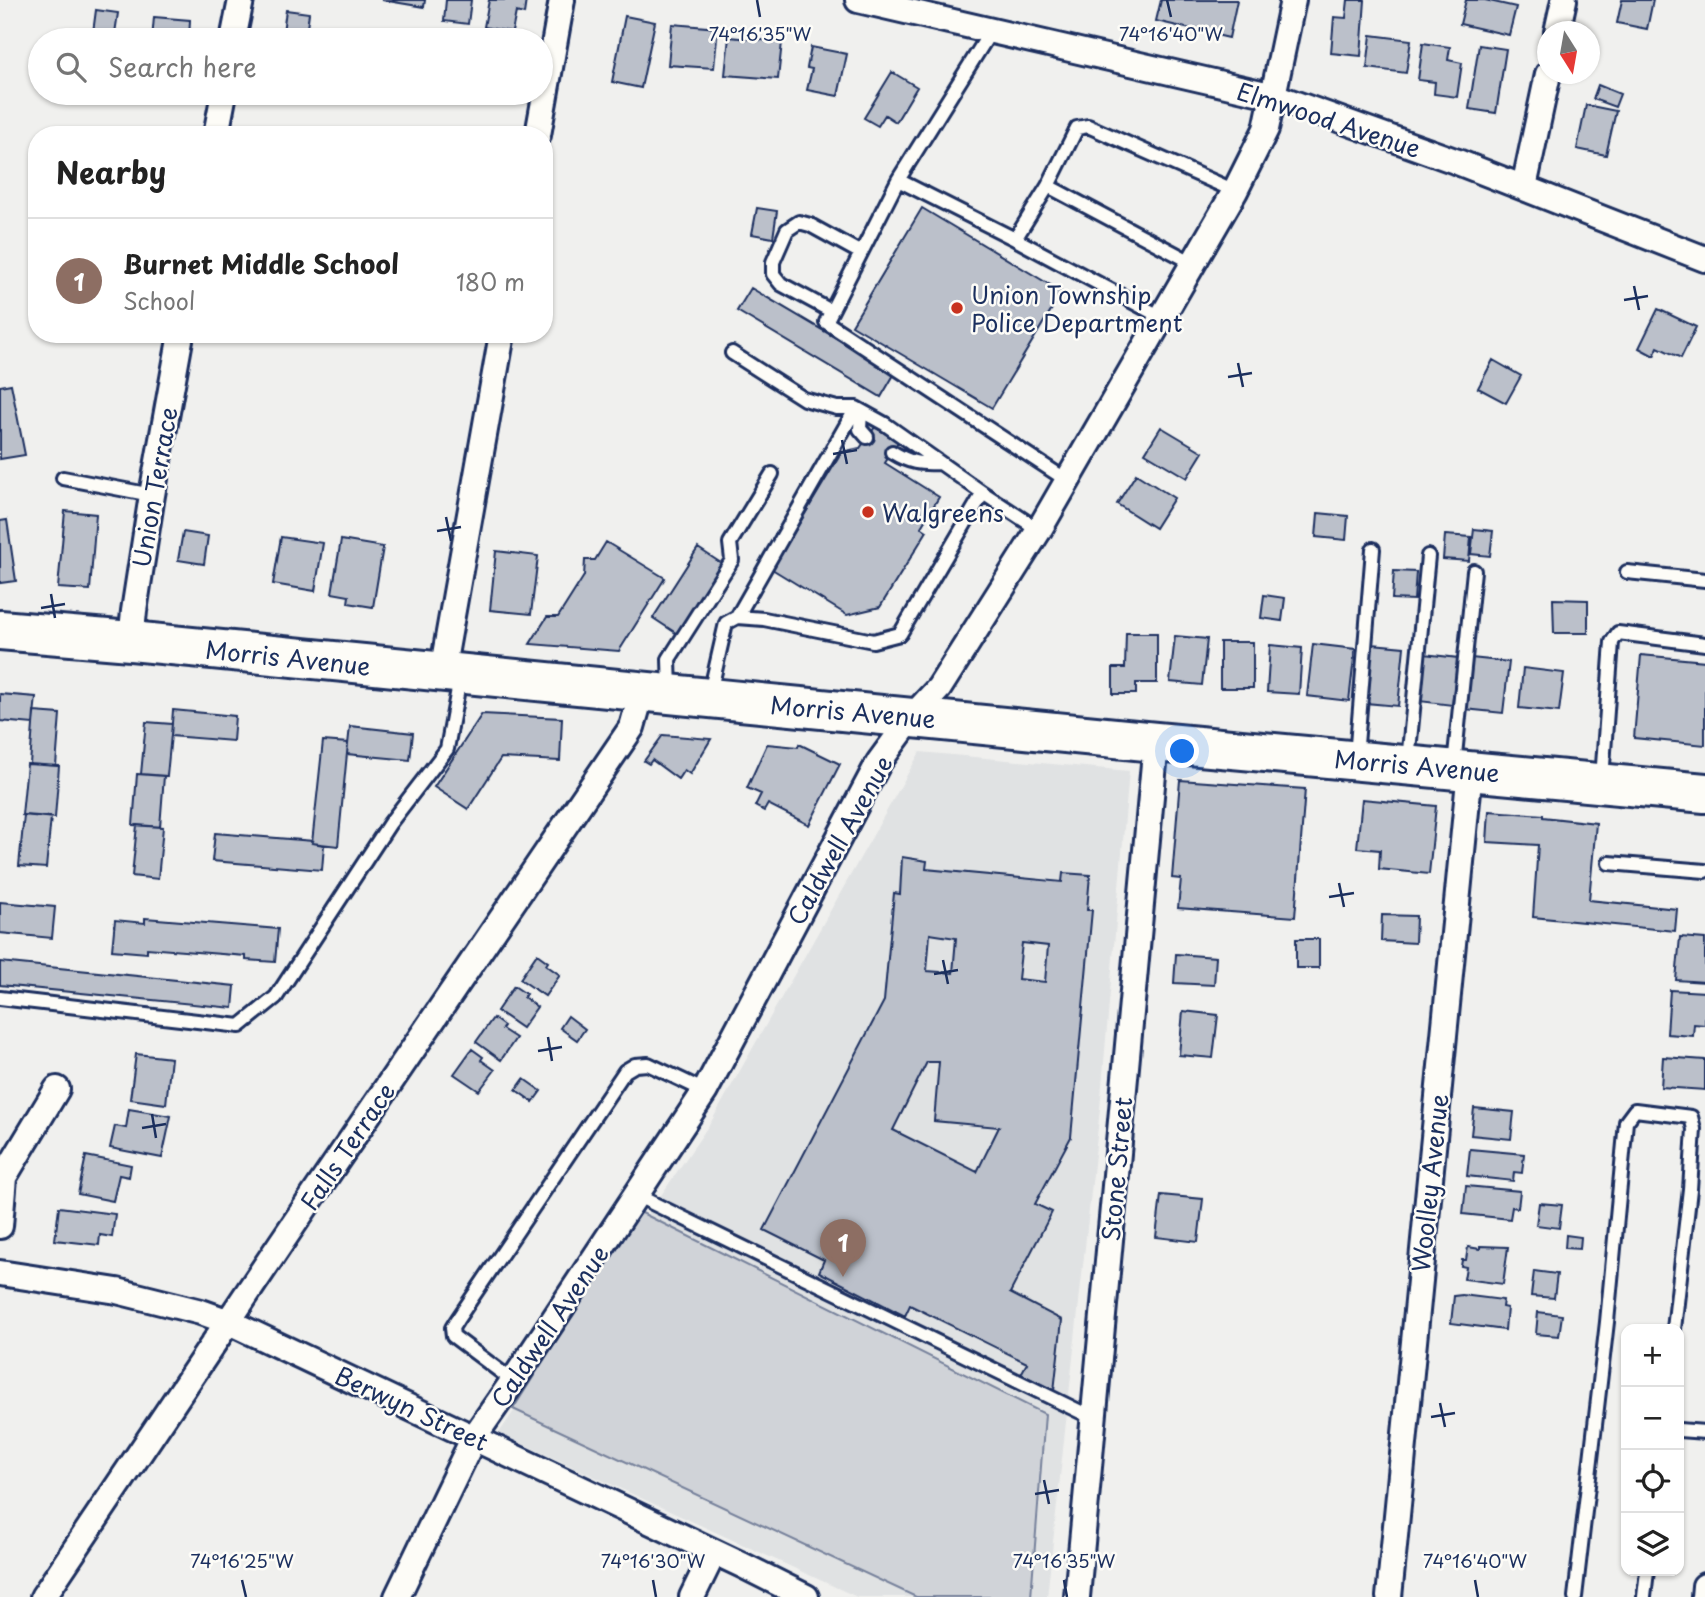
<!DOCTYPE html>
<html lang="en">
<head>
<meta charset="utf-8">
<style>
  body { margin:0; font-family:"Playpen Sans",sans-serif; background:#f6f6f6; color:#222 }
  .controls { position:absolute; right:21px; bottom:21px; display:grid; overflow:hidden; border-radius:14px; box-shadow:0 2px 5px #0004 }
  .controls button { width:63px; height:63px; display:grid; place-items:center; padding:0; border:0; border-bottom:2px solid #e0e0e0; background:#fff; color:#222; font:35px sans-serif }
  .compass { position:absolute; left:1537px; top:21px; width:63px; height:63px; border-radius:50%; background:#fff; box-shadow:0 2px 5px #0004; rotate:169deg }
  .you { position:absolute; left:1183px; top:752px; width:24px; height:24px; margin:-18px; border:5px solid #fff; border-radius:50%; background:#1a73e8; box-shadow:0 0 0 10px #1a73e833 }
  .badge { display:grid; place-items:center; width:46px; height:46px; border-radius:50%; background:#c8321e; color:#fff; font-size:23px; font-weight:700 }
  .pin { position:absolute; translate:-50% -58px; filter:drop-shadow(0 2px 4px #0008) }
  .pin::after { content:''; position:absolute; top:37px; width:24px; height:21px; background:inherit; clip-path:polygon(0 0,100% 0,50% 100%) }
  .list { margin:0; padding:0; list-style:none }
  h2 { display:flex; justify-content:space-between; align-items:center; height:91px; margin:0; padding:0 28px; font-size:30px }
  h2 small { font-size:23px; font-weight:400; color:#767676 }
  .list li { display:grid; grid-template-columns:46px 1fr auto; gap:21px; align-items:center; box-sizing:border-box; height:126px; padding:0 28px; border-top:2px solid #e0e0e0 }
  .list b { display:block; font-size:26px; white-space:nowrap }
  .list p { margin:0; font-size:23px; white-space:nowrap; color:#767676 }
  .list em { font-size:23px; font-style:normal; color:#767676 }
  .icon { flex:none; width:38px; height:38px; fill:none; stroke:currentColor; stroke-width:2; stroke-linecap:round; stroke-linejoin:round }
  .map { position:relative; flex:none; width:1705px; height:1597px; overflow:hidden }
  .search { position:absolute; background:#fff; box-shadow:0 2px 5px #0004; left:28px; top:28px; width:525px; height:77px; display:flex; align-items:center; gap:18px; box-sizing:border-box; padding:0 24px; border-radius:38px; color:#767676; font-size:26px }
  .panel { position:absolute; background:#fff; box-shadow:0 2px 5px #0004; left:28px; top:126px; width:525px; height:217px; border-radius:28px }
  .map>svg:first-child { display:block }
  .built { fill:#e0e2e3 }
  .green { fill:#d0d3d8; stroke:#76819b; stroke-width:2 }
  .building { fill:#bbc0ca; stroke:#1b2f5e; stroke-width:2; fill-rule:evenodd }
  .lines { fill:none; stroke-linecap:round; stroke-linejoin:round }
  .service-casing { stroke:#1b2f5e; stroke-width:18 }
  .minor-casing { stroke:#1b2f5e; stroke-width:30 }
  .primary-casing { stroke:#1b2f5e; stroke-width:44 }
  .service { stroke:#fdfcf7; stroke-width:12 }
  .minor { stroke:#fdfcf7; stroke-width:24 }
  .primary { stroke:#fdfcf7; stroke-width:38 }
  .ticks { fill:none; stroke:#1b2f5e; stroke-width:2.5 }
  .poi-dot { fill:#c8321e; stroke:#fdfcf7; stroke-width:2.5 }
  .labels { text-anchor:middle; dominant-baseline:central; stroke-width:5; stroke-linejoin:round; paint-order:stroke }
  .street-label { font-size:24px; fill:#1b2f5e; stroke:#fdfcf7 }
  .poi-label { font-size:24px; fill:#1b2f5e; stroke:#fdfcf7; text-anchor:start }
  .ticks-label { font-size:18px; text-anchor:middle; fill:#1b2f5e; stroke:#fdfcf7; stroke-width:5; stroke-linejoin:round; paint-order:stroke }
</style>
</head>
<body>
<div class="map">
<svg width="1705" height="1597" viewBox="0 0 1705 1597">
  <rect width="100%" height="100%" fill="#f0f0ee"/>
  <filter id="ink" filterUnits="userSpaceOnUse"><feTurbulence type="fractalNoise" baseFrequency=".0143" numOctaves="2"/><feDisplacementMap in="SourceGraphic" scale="14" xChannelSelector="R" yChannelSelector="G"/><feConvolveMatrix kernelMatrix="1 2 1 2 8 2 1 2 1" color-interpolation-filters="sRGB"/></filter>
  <g filter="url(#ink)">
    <path class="built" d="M920,752l209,19 -29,338 -53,488h-190l-358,-164 212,-311z"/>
    <path class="green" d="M638,1211l407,203 -14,183h-115l-403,-188z"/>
    <path class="building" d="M382,0h43l-1,7z
      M446,0h25l-3,24 -24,-3z
      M489,0h37l-2,14 -8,-2 -4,20 -28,-5z
      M1161,0h76l-8,38 -73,-17z
      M1348,0h17l-4,56 -30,-3 3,-36 12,1z
      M1466,0h19l31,7 -7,28 -49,-11z
      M1622,0h31l-6,29 -30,-6z
      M96,10l22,3 -4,27h-22z
      M286,10l23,3 -3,23 -23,-4z
      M625,16l30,6 -14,66 -29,-6z
      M154,17l36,3 -1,20h-37z
      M672,24l46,4 -4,40 -46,-3z
      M1371,35l40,5 -5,33 -39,-5z
      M729,37l53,5 -4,37 -53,-4z
      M1423,43l27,4 -2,13 14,3 -5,34 -23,-3 1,-12 -17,-2z
      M1479,45l27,4 -10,64 -27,-4z
      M811,47l36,7 -9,42 -31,-6 5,-21 -5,-1z
      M892,72l25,15 -21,35 -11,-7 -7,11 -14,-8z
      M1598,85l22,9 -5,13 -22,-8z
      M390,93h22l-1,9h-21z
      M1586,105l30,6 -10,44 -29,-6z
      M757,208l20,3 -4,27 -21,-4z
      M922,208l140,84 -70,116 -140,-83z
      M751,288l144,85 -14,24 -144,-86z
      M1658,309l38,18 -15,31 -23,-11 -4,9 -15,-8z
      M1493,360l28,16 -15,27 -28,-15z
      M11,384l14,71 -25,4v-73z
      M875,427l23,15 -13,21 54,34 -18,30 6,4 -47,76 -33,8 -75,-46 70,-117 18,-4z
      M1161,427l42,25 -16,26 -42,-25z
      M1136,474l38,24 -19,30 -38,-24z
      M65,511l31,3 -6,76 -32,-2z
      M1318,513l30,3 -2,24 -30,-3z
      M7,520l9,61 -16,2v-62z
      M1474,529l19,2 -3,25 -19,-2z
      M183,532l25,4 -4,28 -26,-4z
      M1445,535l26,2 -2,24 -26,-2z
      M281,537l42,6 -8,48 -42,-7z
      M341,540l42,7 -10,60 -25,-4 1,-7 -17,-3z
      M606,542l59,36 -46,73 -89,-7 17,-27h11l26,-41 1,-16h10z
      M698,548l26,17 -45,70 -26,-17z
      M496,551l42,5 -7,58 -41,-4z
      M1394,571l22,1 -2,28 -22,-1z
      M1264,595l21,3 -3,23 -21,-3z
      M1553,599l35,1v33h-34z
      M1126,633h31v50h-21v11h-23v-26h12z
      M1175,636l32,3 -5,46 -32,-3z
      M1220,642h33v46h-33z
      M1313,644l42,5 -6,52 -42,-5z
      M1372,644l32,3 -6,59 -32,-3z
      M1270,645l32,3 -3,46 -32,-2z
      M1424,654l34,4 -6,47 -33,-4z
      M1641,655l64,6v84l-71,-7z
      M1471,658l38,4 -6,51 -38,-4z
      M1523,668l41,5 -5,39 -40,-4z
      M0,694l36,3 -3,27 -33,-3z
      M173,710l62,6 -2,25 -62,-5z
      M34,712l26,2 -4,52 -26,-2z
      M482,714l80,4 -2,43 -59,-3 -33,51 -34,-22z
      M146,722l26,2 -5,52 -26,-2z
      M350,726l63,7 -3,27 -63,-6z
      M663,735l48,4 -21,35 -6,-4 -6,9 -26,-19 -3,4 -5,-3z
      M323,741l25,2 -10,103 -26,-3z
      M767,744l31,3 1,-3 41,20 -31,61 -41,-21 -4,7 -9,-5 6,-12 -14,-6z
      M27,764l32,2 -4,52 -33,-3z
      M137,774l27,2 -4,51 -27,-2z
      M1180,780l125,9 -10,128 -117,-9 3,-29 -9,-1z
      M1362,799l74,7 -7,68 -50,-5 1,-19 -23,-2z
      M1489,811l54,4v2l53,6 -7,77 88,9 -2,22 -142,-14 5,-72 -51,-3z
      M24,815l27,2 -5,51 -27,-2z
      M137,825l26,2 -5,52 -26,-3z
      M215,833l98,8 -1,2 12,2 -2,25 -110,-9z
      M902,857l25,4 -1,8 136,13 1,-9 27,2 -3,35h5l-21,227 -36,67 17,8 -42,81 52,27 -8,71 -33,-17 6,-11 -117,-58 -5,11 -86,-44 5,-12 -60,-30 120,-229 10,-108 6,1zM930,934l26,4 -3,35 -26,-2zM1022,943l26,3 -3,36 -27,-3zM927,1062h12l-5,59 65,6 -22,45 -84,-42z
      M0,902l55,5 -3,31 -52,-5z
      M1382,915l34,1 -1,27 -34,-2z
      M145,918l133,11 -3,33 -29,-2v-4l-99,-8v5l-35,-3 3,-30 30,3z
      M1680,937l25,2v43l-29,-2z
      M1296,939h23v29h-23z
      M537,954l11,8 -2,3 14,10 -15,21 -25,-17z
      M1176,954l40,3 -2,28 -40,-2z
      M0,962l235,24 -2,22 -233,-23z
      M514,986l12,8 -2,3 13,10 -15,21 -25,-17z
      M1670,990l35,2v33l-11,-1 -1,12 -26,-2z
      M1183,1011l35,4 -5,43 -34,-3z
      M568,1016l17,13 -8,11 -17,-12z
      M493,1018l11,8 -2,3 14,9 -15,22 -25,-18z
      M472,1049l11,8 -2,3 14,10 -16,21 -25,-17z
      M136,1054l35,4 -5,46 -36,-5z
      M1663,1057l42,3v30l-44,-3z
      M524,1079l17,12 -8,11 -17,-12z
      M1474,1108l40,4 -3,27 -40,-4z
      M129,1109l42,7 -9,42 -52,-10 5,-22 11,2z
      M1470,1149l54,5 -2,19 -8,-1 -1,9 -46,-5z
      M86,1156l45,9 -2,12 -10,-2 -6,26 -35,-7z
      M1466,1186l54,5 -2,17 -6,-1 -2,12 -47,-5z
      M1161,1195l42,4 -5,43 -42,-5z
      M1539,1203l23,2 -3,23 -23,-3z
      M59,1207l56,7 -3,23 -12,-2 -1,10 -44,-5z
      M1566,1235l15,2 -1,12 -15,-1z
      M1480,1246l28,1 -5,37 -39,-5 2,-12 -5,-1 1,-6h4l2,-13 12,2z
      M1534,1271l23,3 -3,24 -23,-2z
      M1462,1295l41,5 -1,7 5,1 -2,22 -54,-7 3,-27z
      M1538,1312l24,3 -3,21 -23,-2z"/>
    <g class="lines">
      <g class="service-casing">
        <path id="service" d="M991,31l-93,149 -72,142 242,159
          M898,180l117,59 148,79
          M1015,239l33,-53
          M1193,263l-145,-77 29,-58 11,-2 147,65
          M831,311l-50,-27 -8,-10v-12l14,-32 12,-8 11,3 51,28
          M732,353l72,46 33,9h19l29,16 98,69 56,37
          M861,411l-1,18 7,8
          M892,452c18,11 27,12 48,11
          M63,478l89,17
          M1627,572l78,8
          M737,617l27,2 109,22 27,-7 83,-141
          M670,691l-1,-32 63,-99 -2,-17 42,-69
          M710,693l16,-70 11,-6 119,-209
          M1356,757l17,-208
          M1408,761l20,-205
          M1454,765l20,-194
          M1602,779l10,-137 6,-9 87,11
          M1609,863l96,8
          M0,998l240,28 36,-29 114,-174 57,-74 13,-71
          M636,1195l457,223
          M513,1381l-60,-45 -1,-8 5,-8 168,-249 10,-6 13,-1 57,27
          M1679,1430l26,2
          M1575,1597l32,-275 19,-200 9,-12 56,7 3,12 -4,60 -16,140
          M1644,1597l3,-26"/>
      </g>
      <g class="minor-casing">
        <path id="minor" d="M858,0l416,96 181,65 250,98
          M1557,32l7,-32
          M233,40l8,-40
          M216,135l8,-42
          M538,135l24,-135
          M1524,187l24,-113
          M131,641l3,-30 18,-116 29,-161
          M442,672l60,-338
          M0,1226l4,-49 53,-88
          M0,1273l117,18 84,21 28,10 513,243 64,32
          M43,1597l238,-354 351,-516 10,-35
          M397,1597l77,-160 39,-56 192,-290 174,-329 33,-45 27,-29 100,-158 196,-339 31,-62 27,-129
          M692,1597l22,-45
          M1077,1597l79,-855
          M1389,1597l81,-827
          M1704,1597l1,-11"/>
      </g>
      <g class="primary-casing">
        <path id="primary" d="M0,630l131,11 1025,101 549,51"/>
      </g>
      <use href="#service" class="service"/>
      <use href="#minor" class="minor"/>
      <use href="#primary" class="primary"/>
    </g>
  </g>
  <path class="ticks" d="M757,0l3,17M1167,0l4,17M1634,286l5,24M1624,300l24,-4M1238,363l5,24M1228,377l24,-4M842,440l5,24M833,454l24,-4M446,517l5,24M437,531l24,-4M51,594l4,24M41,608l24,-4M1339,883l5,24M1329,897l25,-4M943,960l5,24M934,974l24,-4M548,1037l4,24M538,1051l24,-4M152,1114l4,24M142,1128l24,-4M1440,1403l5,24M1431,1417l24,-4M1044,1480l5,24M1035,1494l24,-4M242,1580l4,17M653,1580l3,17M1064,1580l3,17M1475,1580l3,17"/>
  <g class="poi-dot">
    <circle cx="957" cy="308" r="7"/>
    <circle cx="868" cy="512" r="7"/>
  </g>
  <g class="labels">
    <g class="street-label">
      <text transform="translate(1329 119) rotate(18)">Elmwood Avenue</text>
      <text transform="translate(154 487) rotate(-80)">Union Terrace</text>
      <text transform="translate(288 657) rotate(6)">Morris Avenue</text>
      <text transform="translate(853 711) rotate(5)">Morris Avenue</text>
      <text transform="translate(1417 765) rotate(5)">Morris Avenue</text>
      <text transform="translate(839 840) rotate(-61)">Caldwell Avenue</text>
      <text transform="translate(347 1146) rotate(-56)">Falls Terrace</text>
      <text transform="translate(1116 1169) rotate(-85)">Stone Street</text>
      <text transform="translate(1429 1183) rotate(-84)">Woolley Avenue</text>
      <text transform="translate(549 1326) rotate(-56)">Caldwell Avenue</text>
      <text transform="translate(412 1408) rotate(25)">Berwyn Street</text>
    </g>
    <g class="poi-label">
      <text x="971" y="294">Union Township<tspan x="971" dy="28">Police Department</tspan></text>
      <text x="882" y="512">Walgreens</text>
    </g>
  </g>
  <g class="ticks-label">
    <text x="760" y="41">74°16'35"W</text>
    <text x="1171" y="41">74°16'40"W</text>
    <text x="242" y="1568">74°16'25"W</text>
    <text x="653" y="1568">74°16'30"W</text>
    <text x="1064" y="1568">74°16'35"W</text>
    <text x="1475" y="1568">74°16'40"W</text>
  </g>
</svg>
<div class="controls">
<button>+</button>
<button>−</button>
<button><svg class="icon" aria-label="locate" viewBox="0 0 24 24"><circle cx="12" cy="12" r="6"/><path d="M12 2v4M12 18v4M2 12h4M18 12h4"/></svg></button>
<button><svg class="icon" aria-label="layers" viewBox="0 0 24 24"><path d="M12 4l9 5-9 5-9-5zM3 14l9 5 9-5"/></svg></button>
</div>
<svg class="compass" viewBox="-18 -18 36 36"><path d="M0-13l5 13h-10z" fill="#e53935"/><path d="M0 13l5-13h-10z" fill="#767676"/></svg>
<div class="you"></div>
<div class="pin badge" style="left:843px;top:1277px;background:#8d6e63">1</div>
<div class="search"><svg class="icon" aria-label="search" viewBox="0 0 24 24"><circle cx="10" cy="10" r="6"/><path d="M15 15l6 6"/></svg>Search here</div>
<section class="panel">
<h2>Nearby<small></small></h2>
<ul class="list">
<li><span class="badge" style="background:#8d6e63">1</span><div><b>Burnet Middle School</b><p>School</p></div><em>180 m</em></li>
</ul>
</section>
</div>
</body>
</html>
